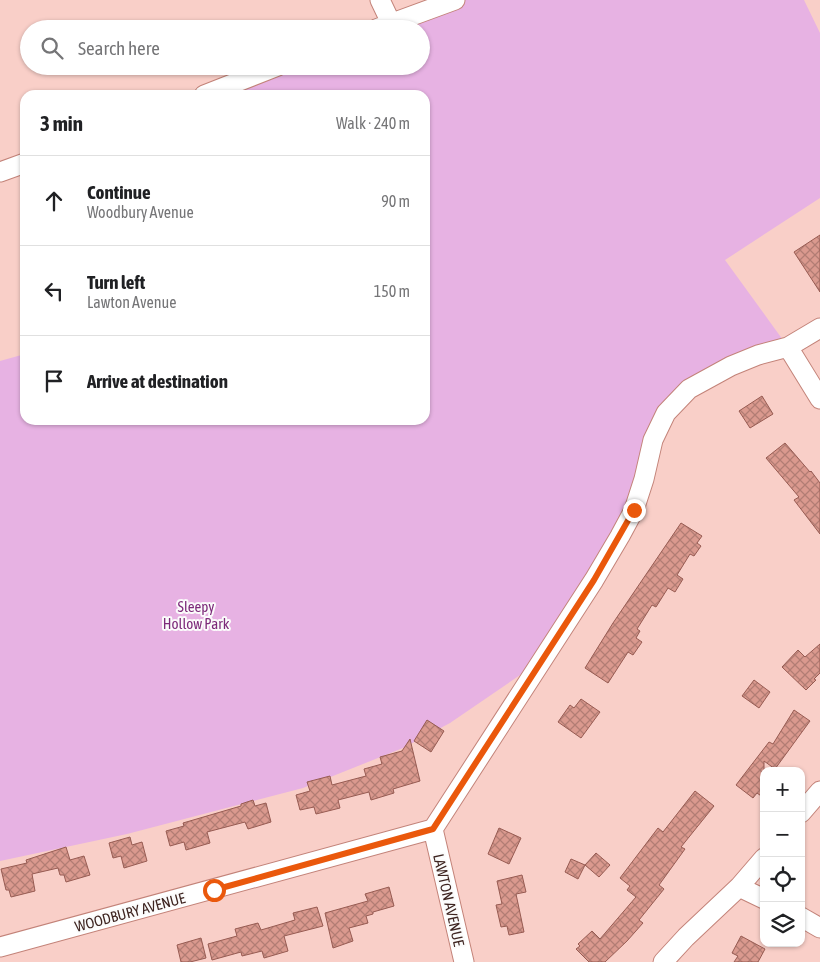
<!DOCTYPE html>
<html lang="en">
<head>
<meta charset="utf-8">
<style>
  body { margin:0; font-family:"Asap Condensed",sans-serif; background:#f2f2f2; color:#202124 }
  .controls { position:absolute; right:15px; bottom:15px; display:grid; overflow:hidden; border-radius:10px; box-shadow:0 1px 4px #0004 }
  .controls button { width:45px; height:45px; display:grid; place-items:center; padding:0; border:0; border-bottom:1px solid #e0e0e0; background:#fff; color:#202124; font:25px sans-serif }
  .stop { position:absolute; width:15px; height:15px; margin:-11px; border:4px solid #ea580c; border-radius:50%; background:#fff }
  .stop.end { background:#ea580c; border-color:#fff; box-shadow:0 1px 5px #0008 }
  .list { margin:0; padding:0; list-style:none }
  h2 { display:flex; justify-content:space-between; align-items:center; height:65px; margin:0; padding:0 20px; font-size:21px }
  h2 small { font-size:16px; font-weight:400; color:#757577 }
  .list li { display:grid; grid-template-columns:32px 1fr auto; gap:15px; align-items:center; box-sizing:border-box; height:90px; padding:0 20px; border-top:1px solid #e0e0e0 }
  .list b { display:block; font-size:19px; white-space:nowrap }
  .list p { margin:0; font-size:16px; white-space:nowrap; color:#757577 }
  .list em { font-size:16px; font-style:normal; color:#757577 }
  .icon { flex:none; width:28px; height:28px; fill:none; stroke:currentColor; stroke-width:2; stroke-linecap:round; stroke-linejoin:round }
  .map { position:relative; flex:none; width:820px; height:962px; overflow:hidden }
  .search { position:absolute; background:#fff; box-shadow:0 1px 4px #0004; left:20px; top:20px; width:410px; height:55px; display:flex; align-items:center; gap:12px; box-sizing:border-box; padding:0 18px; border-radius:28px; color:#757577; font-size:19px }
  .panel { position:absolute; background:#fff; box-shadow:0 1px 4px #0004; left:20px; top:90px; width:410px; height:335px; border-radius:15px }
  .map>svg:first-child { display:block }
  .green { fill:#e7b2e3 }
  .building { fill:url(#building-cross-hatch); stroke:#975b52 }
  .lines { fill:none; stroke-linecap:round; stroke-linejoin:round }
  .street-casing { stroke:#c38379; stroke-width:21 }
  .street { stroke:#fff; stroke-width:19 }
  .route { stroke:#ea580c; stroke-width:6 }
  .labels { text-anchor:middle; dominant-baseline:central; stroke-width:4; stroke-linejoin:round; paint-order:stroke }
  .park-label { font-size:15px; fill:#7d2a7a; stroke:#fbfbfb }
  .street-label { font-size:15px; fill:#3e2521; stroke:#fbfbfb }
</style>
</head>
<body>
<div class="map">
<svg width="820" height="962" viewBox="0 0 820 962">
  <defs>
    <pattern id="building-cross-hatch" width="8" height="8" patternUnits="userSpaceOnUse" patternTransform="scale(1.25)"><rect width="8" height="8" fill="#da998e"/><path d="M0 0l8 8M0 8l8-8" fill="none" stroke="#b27d74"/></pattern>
  </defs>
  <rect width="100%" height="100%" fill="#f9cfc8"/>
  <path class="green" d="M455,0h349l16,33v165l-95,62 63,87 -30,8 -92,58 -32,97 -86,146 -98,67 -47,25 -100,40 -176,46 -127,27v-500l25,-7v66h400v-325h-197l50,-29h143v-37h-45z"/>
  <path class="building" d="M820,235v57l-26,-40z
    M762,396l11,18 -23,14 -11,-17z
    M785,443l25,29 1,-1 9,12v51l-26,-34 5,-3 -33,-39z
    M681,523l21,13 -5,7 4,3 -7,10 -4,-2 -13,21 6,4 -8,13 -7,-4 -12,19 -4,-2 -15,24 3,2 -4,7 6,4 -9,13 -5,-3 -20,31 -23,-15 28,-45z
    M820,644v29l-6,6 2,1 -10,10 -24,-23 16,-17 7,7z
    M754,680l16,12 -11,16 -17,-12z
    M581,699l19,13 -19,26 -23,-16 12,-17 4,3z
    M794,710l16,11 -35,48 -11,-8v37l-7,-5 -4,5 -17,-13 33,-43 4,2z
    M427,720l17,11 -13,21 -17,-11z
    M410,739l10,42 -27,8 1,4 -23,7 -2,-8 -31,8 2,8 -24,6 -2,-7 -14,3 -4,-15 14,-4 -3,-9 23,-6 2,9 34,-9 -2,-7 18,-5 -2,-7 22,-6z
    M695,791l19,15 -33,41 4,2 -26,36 5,4 -25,31 4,3 -16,18 -22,21h-16l-13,-13 4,-3 -2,-2 14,-13 8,8 36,-42 -9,-7 3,-4 -10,-8 38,-50 5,4z
    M253,800l2,6 11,-3 5,19 -23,7 -3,-7 -38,10 3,11 -24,7 -2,-8 -14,4 -4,-15 18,-5 -1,-3 58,-17v-2z
    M499,828l22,10 -12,26 -21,-10z
    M130,837l2,8 10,-3 5,19 -23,7 -3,-12 -8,2 -4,-15z
    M66,847l4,13 14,-4 6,19 -24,7 -2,-7h-4l-2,-7 -26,6 3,17 -24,6 -2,-7h-3l-5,-21 26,-6 -1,-3z
    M596,853l14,12 -11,12 -14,-12z
    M571,859l14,6 -7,14 -13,-7z
    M522,875l4,17 -10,2 8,38 -15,3 -2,-9 -6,1 -5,-22 6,-1 -5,-23z
    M389,887l5,19 -21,6v2l-7,2 2,7 -19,5 4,13 -20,7 -8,-35 43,-12 -3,-7z
    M317,907l6,19 -39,10 4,15 -24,7 -2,-7 -20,5 -1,-4 -29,8 -4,-16 29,-8 -2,-7 23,-6 3,7 34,-10 -2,-7z
    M741,936l24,13 -7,13h-24l4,-6 -6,-3z
    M201,938l5,20 -16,4h-9l-4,-17z"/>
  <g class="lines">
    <g class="street-casing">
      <path id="street" d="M380,0l11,23
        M376,29l79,-29
        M204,95l74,-29
        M0,172l25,-9
        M788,347l32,52
        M801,813l19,-22
        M739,887l25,12
        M801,917l19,11
        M0,947l433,-118
        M464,962l-31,-133 161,-249 26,-44 14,-26 10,-31 9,-39 13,-27 23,-24 42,-23 27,-11 30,-8 32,-19
        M663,962l23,-25 53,-50 25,-29"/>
    </g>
    <use href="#street" class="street"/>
  </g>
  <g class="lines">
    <path class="route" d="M214,890l219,-61 161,-249 40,-70"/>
  </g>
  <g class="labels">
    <g class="park-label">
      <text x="196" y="606">Sleepy<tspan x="196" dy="17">Hollow Park</tspan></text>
    </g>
    <g class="street-label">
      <text transform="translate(449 900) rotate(77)">LAWTON AVENUE</text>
      <text transform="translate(130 912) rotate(-15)">WOODBURY AVENUE</text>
    </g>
  </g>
</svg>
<div class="controls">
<button>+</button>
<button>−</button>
<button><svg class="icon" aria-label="locate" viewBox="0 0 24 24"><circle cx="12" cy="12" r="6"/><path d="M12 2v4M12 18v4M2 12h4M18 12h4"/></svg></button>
<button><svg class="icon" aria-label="layers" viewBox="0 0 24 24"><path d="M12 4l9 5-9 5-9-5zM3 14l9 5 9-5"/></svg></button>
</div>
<div class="stop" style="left:214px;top:890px"></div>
<div class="stop end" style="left:634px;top:510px"></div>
<div class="search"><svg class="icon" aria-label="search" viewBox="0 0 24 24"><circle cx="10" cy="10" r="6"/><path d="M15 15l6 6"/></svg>Search here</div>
<section class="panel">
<h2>3 min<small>Walk · 240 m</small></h2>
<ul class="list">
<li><svg class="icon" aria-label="ahead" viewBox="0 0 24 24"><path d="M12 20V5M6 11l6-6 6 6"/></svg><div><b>Continue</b><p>Woodbury Avenue</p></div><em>90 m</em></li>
<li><svg class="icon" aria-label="left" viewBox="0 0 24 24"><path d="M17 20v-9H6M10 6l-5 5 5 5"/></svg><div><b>Turn left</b><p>Lawton Avenue</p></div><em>150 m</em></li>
<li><svg class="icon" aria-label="arrive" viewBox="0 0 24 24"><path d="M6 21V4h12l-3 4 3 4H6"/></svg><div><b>Arrive at destination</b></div></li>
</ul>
</section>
</div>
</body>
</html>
